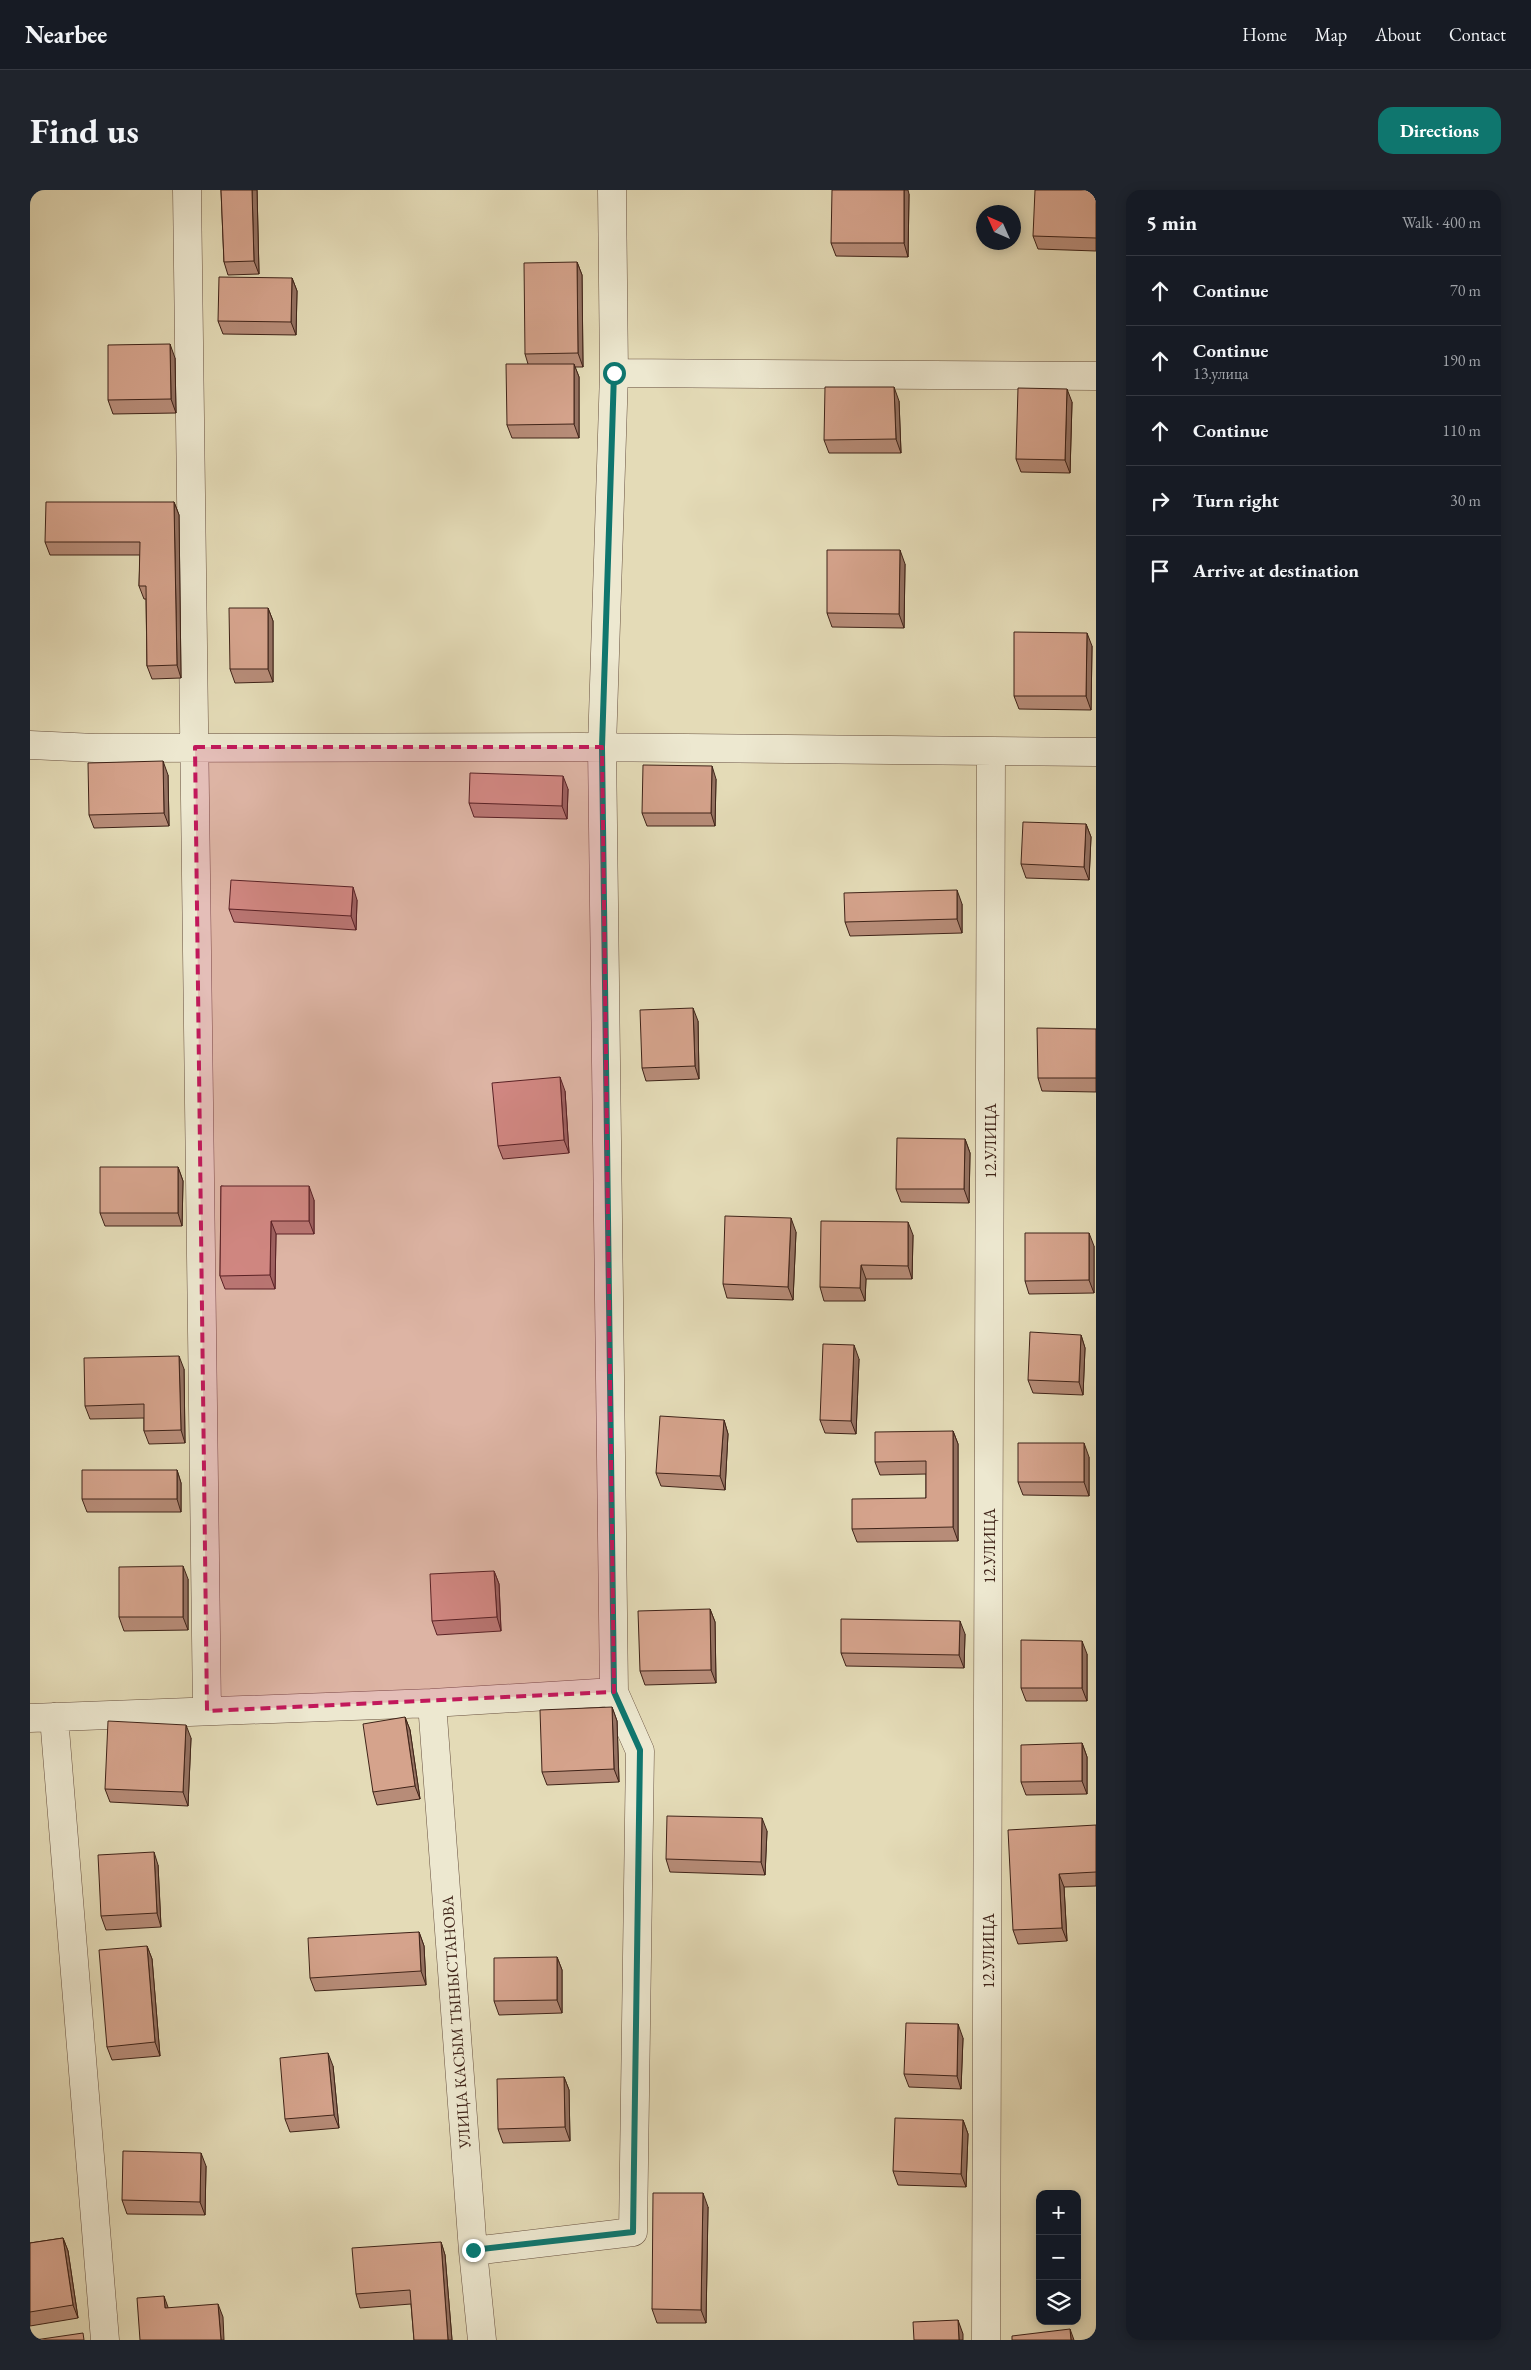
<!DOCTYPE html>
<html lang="en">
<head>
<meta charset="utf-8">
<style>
  body { margin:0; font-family:"EB Garamond",serif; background:#20242c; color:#f1f3f6 }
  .controls { position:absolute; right:15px; bottom:15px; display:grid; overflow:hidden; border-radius:10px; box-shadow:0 2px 12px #0003 }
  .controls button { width:45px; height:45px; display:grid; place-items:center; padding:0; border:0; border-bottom:1px solid #363941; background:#171b24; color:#f1f3f6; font:25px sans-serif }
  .compass { position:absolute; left:946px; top:15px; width:45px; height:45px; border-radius:50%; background:#171b24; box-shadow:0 2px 12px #0003; rotate:315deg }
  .stop { position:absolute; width:15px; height:15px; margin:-11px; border:4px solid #0f766e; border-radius:50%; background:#fff }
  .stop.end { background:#0f766e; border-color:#fff; box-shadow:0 1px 5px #0008 }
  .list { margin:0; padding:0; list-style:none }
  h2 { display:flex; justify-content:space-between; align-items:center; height:65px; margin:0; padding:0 20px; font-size:21px }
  h2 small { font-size:16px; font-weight:400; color:#9ea1a6 }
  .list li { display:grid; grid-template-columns:32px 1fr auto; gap:15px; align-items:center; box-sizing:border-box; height:70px; padding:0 20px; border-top:1px solid #363941 }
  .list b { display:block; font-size:19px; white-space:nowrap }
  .list p { margin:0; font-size:16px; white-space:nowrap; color:#9ea1a6 }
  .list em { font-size:16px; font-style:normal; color:#9ea1a6 }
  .icon { flex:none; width:28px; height:28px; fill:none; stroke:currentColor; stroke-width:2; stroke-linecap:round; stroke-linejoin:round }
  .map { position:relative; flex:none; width:1066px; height:2150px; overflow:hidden; border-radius:15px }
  header { display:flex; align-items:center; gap:30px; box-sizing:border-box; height:70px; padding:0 25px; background:#171b24; border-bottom:1px solid #363941 }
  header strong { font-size:24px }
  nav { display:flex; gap:28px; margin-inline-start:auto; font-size:18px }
  .intro { display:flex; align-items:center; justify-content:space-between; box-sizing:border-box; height:120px; padding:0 30px }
  h1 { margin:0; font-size:35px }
  .button { padding:12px 22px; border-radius:15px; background:#0f766e; color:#fff; font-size:18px; font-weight:700 }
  main { display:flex; gap:30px; padding:0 30px }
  aside { flex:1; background:#171b24; border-radius:15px; box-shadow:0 2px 12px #0003 }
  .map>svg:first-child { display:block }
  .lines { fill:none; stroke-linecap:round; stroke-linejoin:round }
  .street-casing { stroke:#685140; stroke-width:29 }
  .street { stroke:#ede8d0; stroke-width:28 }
  .wall { fill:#b78c78; stroke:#3f2318 }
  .shaded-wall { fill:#957262; stroke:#3f2318 }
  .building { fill:#d5a38c; stroke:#3f2318 }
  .route { stroke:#0f766e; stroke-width:6 }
  .marked { fill:#c2185b; fill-opacity:0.2; stroke:#c2185b; stroke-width:4; stroke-dasharray:10 6; stroke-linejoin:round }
  .labels { text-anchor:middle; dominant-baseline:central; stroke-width:4; stroke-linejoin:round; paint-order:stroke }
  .street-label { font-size:16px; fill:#3f2318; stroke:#ede8d0 }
</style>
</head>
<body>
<header>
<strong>Nearbee</strong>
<nav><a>Home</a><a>Map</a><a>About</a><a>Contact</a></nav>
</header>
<div class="intro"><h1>Find us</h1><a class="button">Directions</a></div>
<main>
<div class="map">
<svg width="1066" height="2150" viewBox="0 0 1066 2150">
  <rect width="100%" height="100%" fill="#e4dbb7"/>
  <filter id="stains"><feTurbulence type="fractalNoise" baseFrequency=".004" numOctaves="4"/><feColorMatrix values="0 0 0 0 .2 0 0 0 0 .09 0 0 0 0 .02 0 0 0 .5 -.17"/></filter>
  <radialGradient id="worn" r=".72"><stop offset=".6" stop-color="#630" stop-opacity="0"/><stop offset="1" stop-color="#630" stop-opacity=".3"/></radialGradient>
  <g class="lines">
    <g class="street-casing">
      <path id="street" d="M157,0l20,1521
        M584,183l482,3
        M0,555l65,3 486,-1 515,5
        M402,1513l41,548 9,89
        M24,1527l51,623
        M0,1528l402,-15 182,-11
        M443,2061l160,-19 7,-481 -26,-59 -12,-945 12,-374 -2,-183
        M956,2150l5,-1589"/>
    </g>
    <use href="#street" class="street"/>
  </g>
  <path class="wall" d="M191,0h36l2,84 -31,1 -4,-13z
    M1066,0v61l-58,-2 -5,-13z
    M879,4l-1,63 -72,-1 -5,-13z
    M547,72l5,13 1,92h-8l4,10v61h-67l-5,-13 21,-61 -3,-10z
    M262,88l5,13 -1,44 -73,-1 -5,-13z
    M145,168l1,55 -63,1 -5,-14z
    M869,211l2,52h-72l-5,-13z
    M1042,212l-2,71 -49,-1 -5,-13z
    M144,312l5,13 2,163 -29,1 -5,-13 -1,-67h-2l-5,-13 1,-31h-90l-5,-13z
    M875,374l-1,64 -72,-1 -5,-14z
    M238,418l5,13v61l-38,1 -5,-14z
    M1062,456l-1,64 -72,-1 -5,-13z
    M138,585l1,51 -75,2 -5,-13z
    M686,589l-1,47h-68l-5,-13z
    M538,599l-1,30 -93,-2 -5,-14z
    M1056,634l5,13 -2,43 -63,-2 -5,-14z
    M327,710l-1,30 -122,-8 -5,-13z
    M932,714v29l-112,3 -5,-14z
    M668,831l1,58 -53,2 -4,-13z
    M1066,839v63l-54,-1 -4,-13z
    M535,901l4,62 -66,6 -5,-13z
    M935,949l5,14 -1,50 -68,-1 -5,-13z
    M148,977l5,14 -1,45h-77l-5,-13z
    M191,996l93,14v34h-38l-1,55h-50l-5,-13z
    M766,1042l-3,68 -66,-2 -4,-14z
    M883,1045l-1,44h-46l-1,22h-41l-4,-14z
    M1064,1056v47l-65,1 -4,-13z
    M1051,1145l4,13 -2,47 -50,-2 -5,-13z
    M829,1169l-3,75 -31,-1 -5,-13z
    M154,1179l1,74 -36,1 -5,-13v-13l-54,1 -5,-13z
    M694,1230l4,14 -3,56 -64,-4 -5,-13z
    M923,1241l5,13v97l-101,1 -5,-13 74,-31v-24l-46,1 -5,-13z
    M1059,1267v39l-66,-1 -5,-13z
    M147,1280l4,13v29h-94l-5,-13z
    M464,1381l5,13 2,47 -64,4 -5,-14z
    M158,1389v51l-64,1 -5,-14z
    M680,1419l5,13 1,61 -71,2 -5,-14z
    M935,1444l-1,34 -118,-2 -5,-13z
    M1057,1464v47h-61l-5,-13z
    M582,1517l5,14 2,61 -72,3 -5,-13z
    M375,1527l5,13 10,69 -43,6 -4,-13z
    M161,1548l-3,68 -78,-4 -5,-13z
    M1052,1553l5,14v37l-61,1 -5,-13z
    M1066,1635v61l-32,1 3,54 -49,3 -5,-14z
    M737,1641l-2,44 -95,-3 -4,-13z
    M128,1675l3,62 -55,3 -5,-14z
    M389,1742l5,14 2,39 -111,6 -5,-13z
    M117,1756l5,13 8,97 -48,4 -5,-13z
    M527,1767l5,13v43l-63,2 -5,-14z
    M933,1848l-2,51 -52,-2 -5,-13z
    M303,1876l6,62 -49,4 -5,-13z
    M534,1887l5,13 1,51 -67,2 -5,-14z
    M933,1930l5,14 -2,53 -68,-2 -5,-14z
    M176,1976l-1,49 -78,-1 -5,-14z
    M678,2017l-2,116h-49l-5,-14z
    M33,2048l5,13 10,67 -48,8v-83z
    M411,2052l4,13 7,85h-38l-3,-36 -51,4 -4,-14z"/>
  <path class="shaded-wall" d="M222,0h5l2,84 -5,-13z
    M874,0h4l1,4 -1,63 -4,-14z
    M547,72l5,13 1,92 -5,-14z
    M262,88l5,13 -1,44 -5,-13z
    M140,154l5,14 1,55 -5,-14z
    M544,174l5,13v61l-5,-14z
    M864,197l5,14 2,52 -5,-14z
    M1037,199l5,13 -2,71 -5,-13z
    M144,312l5,13 2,163 -4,-13z
    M870,360l5,14 -1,64 -5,-14z
    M238,418l5,13v61l-5,-13z
    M1057,443l5,13 -1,64 -5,-14z
    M133,571l5,14 1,51 -5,-13z
    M682,576l4,13 -1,47 -4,-13z
    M533,586l5,13 -1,30 -5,-13z
    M1056,634l5,13 -2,43 -5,-13z
    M323,697l4,13 -1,30 -5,-14z
    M927,700l5,14v29l-5,-14z
    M663,818l5,13 1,58 -4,-13z
    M530,887l5,14 4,62 -5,-13z
    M935,949l5,14 -1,50 -5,-14z
    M148,977l5,14 -1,45 -4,-13z
    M279,996l5,14v34l-5,-13z
    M761,1028l5,14 -3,68 -5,-13z
    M241,1031l5,13 -1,55 -5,-14z
    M878,1032l5,13 -1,44 -4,-13z
    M1059,1043l5,13v47l-5,-13z
    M831,1075l5,14 -1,22 -5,-13z
    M1051,1145l4,13 -2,47 -4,-13z
    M824,1155l5,14 -3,75 -5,-13z
    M149,1166l5,13 1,74 -4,-13z
    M694,1230l4,14 -3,56 -5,-14z
    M923,1241l5,13v97l-5,-14z
    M1054,1253l5,14v39l-5,-14z
    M147,1280l4,13v29l-4,-13z
    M153,1376l5,13v51l-5,-13z
    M464,1381l5,13 2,47 -4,-14z
    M680,1419l5,13 1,61 -5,-13z
    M930,1431l5,13 -1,34 -5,-13z
    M1052,1451l5,13v47l-5,-13z
    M582,1517l5,14 2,61 -5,-13z
    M375,1527l5,13 10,69 -5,-13z
    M156,1535l5,13 -3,68 -5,-14z
    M1052,1553l5,14v37l-5,-13z
    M732,1628l5,13 -2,44 -4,-13z
    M124,1662l4,13 3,62 -4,-14z
    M1029,1684l5,13 3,54 -5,-13z
    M389,1742l5,14 2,39 -5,-14z
    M117,1756l5,13 8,97 -5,-14z
    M527,1767l5,13v43l-5,-13z
    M928,1834l5,14 -2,51 -4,-13z
    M298,1863l5,13 6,62 -5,-13z
    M534,1887l5,13 1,51 -5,-14z
    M933,1930l5,14 -2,53 -5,-13z
    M171,1963l5,13 -1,49 -5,-13z
    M673,2003l5,14 -2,116 -5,-13z
    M33,2048l5,13 10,67 -5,-13z
    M411,2052l4,13 7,85h-4z
    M134,2106l5,14 -4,-2z
    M188,2114l5,13 1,23h-3z
    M928,2130l5,14v6h-4z
    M1040,2139l4,11h-3z"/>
  <path class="building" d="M191,0h31l2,71 -30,1z
    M802,0h72v53h-73z
    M1005,0h61v48l-63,-2z
    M547,72l1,91 -53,1 -1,-91z
    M189,87l73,1 -1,44 -73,-1z
    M140,154l1,55 -63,1v-55z
    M476,174h68v60l-67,1z
    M795,197h69l2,52 -72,1z
    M988,198l49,1 -2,71 -49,-1z
    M16,312h128l3,163 -30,1 -1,-80h-7l1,-44h-95z
    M797,360h73l-1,64 -72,-1z
    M199,418h39v61h-38z
    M984,442l73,1 -1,63h-72z
    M133,571l1,52 -75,2 -1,-52z
    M613,575l69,1 -1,47h-69z
    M440,583l93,3 -1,30 -93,-3z
    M993,632l63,2 -2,43 -63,-3z
    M201,690l122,7 -2,29 -122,-7z
    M927,700v29l-112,3 -1,-29z
    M663,818l2,58 -53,2 -2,-58z
    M1007,838l59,1v49h-58z
    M530,887l4,63 -66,6 -6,-63z
    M867,948l68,1 -1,50h-68z
    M70,977h78v46h-78z
    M191,996h88v35h-38l-1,54 -50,1z
    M695,1026l66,2 -3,69 -65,-3z
    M791,1031l87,1v44l-47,-1 -1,23 -40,-1z
    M995,1043h64v47l-64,1z
    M1000,1142l51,3 -2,47 -51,-2z
    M793,1154l31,1 -3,76 -31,-1z
    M149,1166l2,74 -37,1v-27l-59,2 -1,-48z
    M630,1226l64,4 -4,56 -64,-3z
    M923,1241v96l-101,2v-30l74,-1v-37l-51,1v-30z
    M988,1253h66v39h-66z
    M52,1280h95v29h-95z
    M153,1376v51h-64v-50z
    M464,1381l3,46 -65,4 -2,-47z
    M680,1419l1,61 -71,1 -2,-60z
    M811,1429l119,2 -1,34 -118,-2z
    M991,1450l61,1v47h-61z
    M582,1517l2,62 -72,3 -2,-62z
    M375,1527l10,69 -42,6 -10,-68z
    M78,1531l78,4 -3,67 -78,-3z
    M1052,1553v38l-61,1v-37z
    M637,1626l95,2 -1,44 -95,-3z
    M1066,1635v47l-37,2 3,54 -49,2 -5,-100z
    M124,1662l3,61 -56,3 -3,-61z
    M389,1742l2,39 -111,7 -2,-40z
    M117,1756l8,96 -48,5 -8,-97z
    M527,1767v43l-63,1v-43z
    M876,1833l52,1 -1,52 -53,-2z
    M298,1863l6,62 -49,4 -5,-61z
    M534,1887l1,50 -67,2 -1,-50z
    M865,1928l68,2 -2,54 -68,-3z
    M93,1961l78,2 -1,49 -78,-2z
    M623,2003h50l-2,117 -49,-1z
    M33,2048l10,67 -43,7v-69z
    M411,2052l7,98h-34l-4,-50 -54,4 -4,-46z
    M134,2106l1,12 53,-4 3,36h-81l-3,-42z
    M928,2130l1,20h-45l-1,-18z
    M1040,2139l1,11h-59v-4z
    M53,2143l1,7h-49z"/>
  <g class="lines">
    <path class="route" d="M443,2060l160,-18 7,-482 -26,-58 -12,-945 12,-374"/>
  </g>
  <path class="marked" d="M165,557h407l12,945 -407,19z"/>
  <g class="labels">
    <g class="street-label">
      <text transform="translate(960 951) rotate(-90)">12.УЛИЦА</text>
      <text transform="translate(959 1356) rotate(-90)">12.УЛИЦА</text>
      <text transform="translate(958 1761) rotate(-90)">12.УЛИЦА</text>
      <text transform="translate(426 1832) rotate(-94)">УЛИЦА КАСЫМ ТЫНЫСТАНОВА</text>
    </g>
  </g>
  <rect width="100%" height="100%" filter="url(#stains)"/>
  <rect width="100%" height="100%" fill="url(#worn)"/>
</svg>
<div class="controls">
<button>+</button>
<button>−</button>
<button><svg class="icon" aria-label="layers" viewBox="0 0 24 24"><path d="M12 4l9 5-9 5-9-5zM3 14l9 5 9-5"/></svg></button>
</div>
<svg class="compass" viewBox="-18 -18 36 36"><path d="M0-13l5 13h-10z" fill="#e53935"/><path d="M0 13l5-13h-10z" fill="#9ea1a6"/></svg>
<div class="stop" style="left:584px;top:183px"></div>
<div class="stop end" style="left:443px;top:2060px"></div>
</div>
<aside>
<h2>5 min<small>Walk · 400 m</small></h2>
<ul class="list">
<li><svg class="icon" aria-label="ahead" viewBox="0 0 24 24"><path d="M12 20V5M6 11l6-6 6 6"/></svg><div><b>Continue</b></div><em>70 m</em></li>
<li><svg class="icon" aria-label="ahead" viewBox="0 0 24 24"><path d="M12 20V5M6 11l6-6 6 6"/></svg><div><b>Continue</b><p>13.улица</p></div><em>190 m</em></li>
<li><svg class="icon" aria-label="ahead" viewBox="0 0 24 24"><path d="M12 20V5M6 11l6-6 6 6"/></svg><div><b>Continue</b></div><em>110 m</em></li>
<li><svg class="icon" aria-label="right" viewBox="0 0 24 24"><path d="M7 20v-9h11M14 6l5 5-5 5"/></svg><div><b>Turn right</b></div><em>30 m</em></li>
<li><svg class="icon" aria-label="arrive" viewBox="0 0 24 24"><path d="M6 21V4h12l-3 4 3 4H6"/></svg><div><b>Arrive at destination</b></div></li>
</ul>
</aside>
</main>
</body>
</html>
